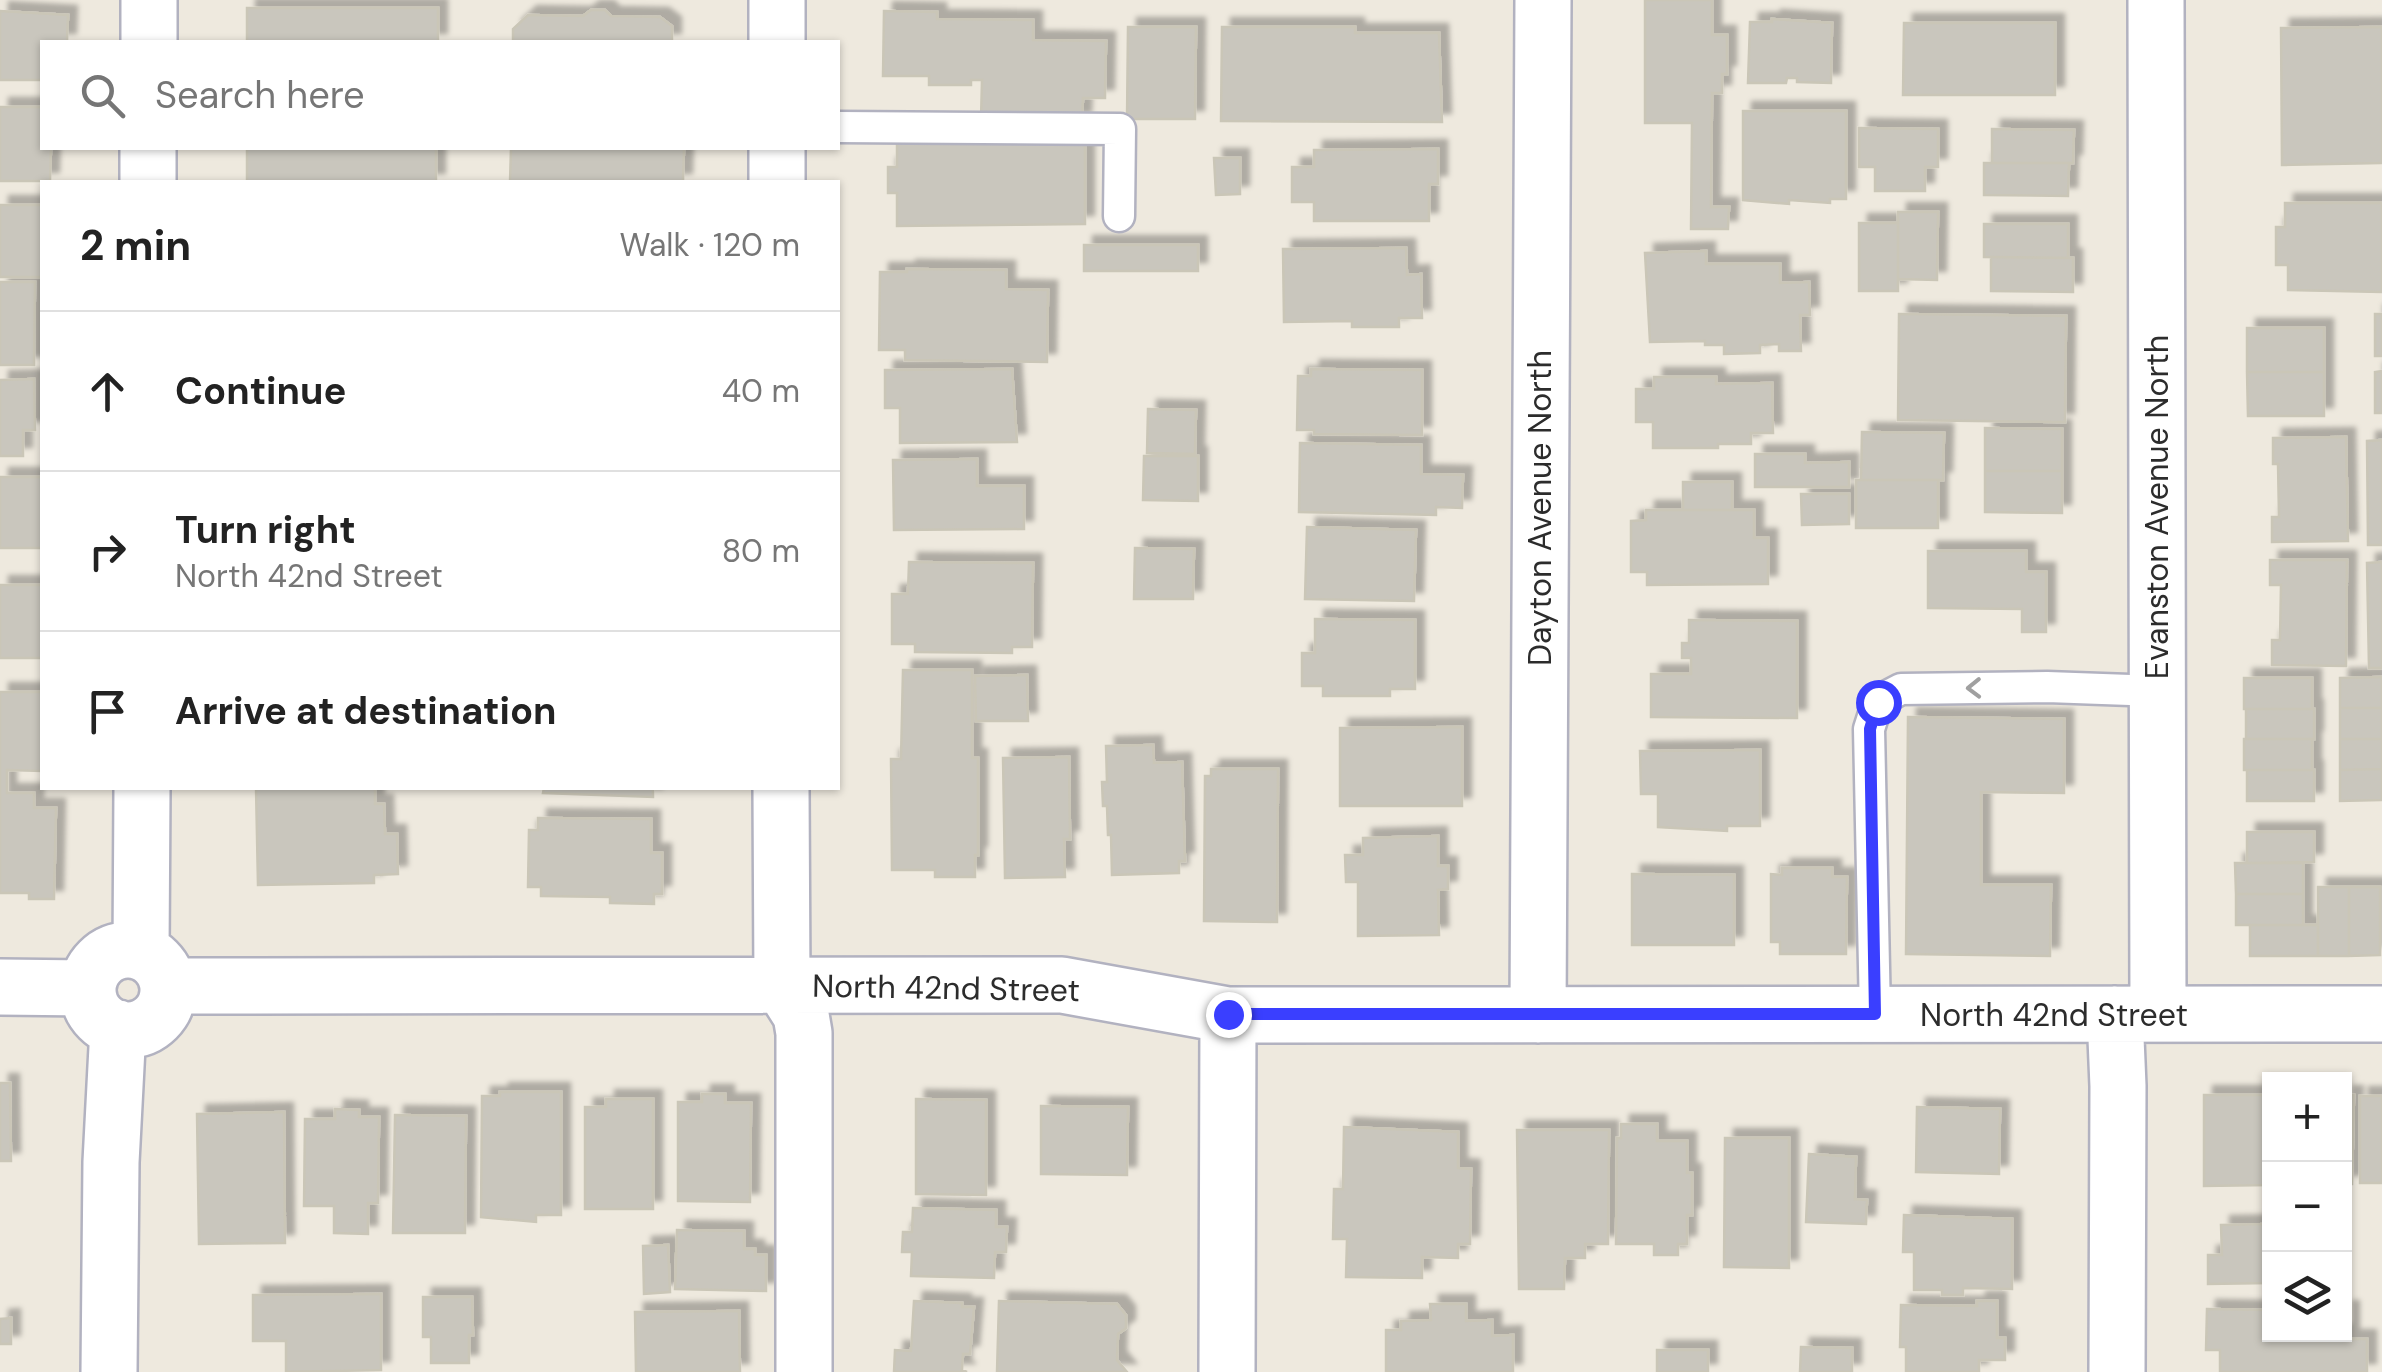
<!DOCTYPE html>
<html lang="en">
<head>
<meta charset="utf-8">
<style>
  body { margin:0; font-family:"DM Sans",sans-serif; background:#f2f2f2; color:#222 }
  .controls { position:absolute; right:30px; bottom:30px; display:grid; overflow:hidden; border-radius:0px; box-shadow:0 2px 8px #0004 }
  .controls button { width:90px; height:90px; display:grid; place-items:center; padding:0; border:0; border-bottom:2px solid #e0e0e0; background:#fff; color:#222; font:50px sans-serif }
  .stop { position:absolute; width:30px; height:30px; margin:-22px; border:8px solid #3a3fff; border-radius:50%; background:#fff }
  .stop.end { background:#3a3fff; border-color:#fff; box-shadow:0 2px 10px #0008 }
  .list { margin:0; padding:0; list-style:none }
  h2 { display:flex; justify-content:space-between; align-items:center; height:130px; margin:0; padding:0 40px; font-size:42px }
  h2 small { font-size:32px; font-weight:400; color:#767676 }
  .list li { display:grid; grid-template-columns:65px 1fr auto; gap:30px; align-items:center; box-sizing:border-box; height:160px; padding:0 40px; border-top:2px solid #e0e0e0 }
  .list b { display:block; font-size:38px; white-space:nowrap }
  .list p { margin:0; font-size:32px; white-space:nowrap; color:#767676 }
  .list em { font-size:32px; font-style:normal; color:#767676 }
  .icon { flex:none; width:55px; height:55px; fill:none; stroke:currentColor; stroke-width:2; stroke-linecap:round; stroke-linejoin:round }
  .map { position:relative; flex:none; width:2382px; height:1372px; overflow:hidden }
  .search { position:absolute; background:#fff; box-shadow:0 2px 8px #0004; left:40px; top:40px; width:800px; height:110px; display:flex; align-items:center; gap:25px; box-sizing:border-box; padding:0 35px; border-radius:0px; color:#767676; font-size:38px }
  .panel { position:absolute; background:#fff; box-shadow:0 2px 8px #0004; left:40px; top:180px; width:800px; height:610px; border-radius:0px }
  .map>svg:first-child { display:block }
  .building { fill:#c9c6bd; stroke:#cac6b7; stroke-width:2.5; filter:url(#shadow) }
  .lines { fill:none; stroke-linecap:round; stroke-linejoin:round }
  .service-casing { stroke:#b2b2c0; stroke-width:35 }
  .minor-casing { stroke:#b2b2c0; stroke-width:60 }
  .service { stroke:#fff; stroke-width:30 }
  .minor { stroke:#fff; stroke-width:55 }
  .oneway { stroke:#a0a0a0 }
  .route { stroke:#3a3fff; stroke-width:12 }
  .labels { text-anchor:middle; dominant-baseline:central; stroke-width:8; stroke-linejoin:round; paint-order:stroke }
  .street-label { font-size:32px; fill:#2c2c2c; stroke:#fff }
</style>
</head>
<body>
<div class="map">
<svg width="2382" height="1372" viewBox="0 0 2382 1372">
  <defs>
    <filter id="shadow"><feDropShadow dx="9" dy="-9" stdDeviation="2.5" flood-color="#0004"/></filter>
  </defs>
  <rect width="100%" height="100%" fill="#eee9de"/>
  <path class="building" d="M1645,0h67v35h15v39h-5v19h-10l-1,114h18l-1,22h-37l1,-106h-47z
    M247,8h191v34h-191z
    M591,10h14l6,6 49,1 12,9v16h-159v-13l15,-14 55,1z
    M0,11l68,4 -1,27h-25v38h-42z
    M884,11l53,1v7l96,1v20l73,1 -1,57h-22l-1,23 -101,-1 1,-40h-11v5h-42v-9h-46z
    M1772,19l60,4 -1,60 -34,-1v-4h-10l-1,5h-38l2,-61h22z
    M1904,23h151v72h-152z
    M1128,27h68l-1,92h-68z
    M1222,27h133v6h84l3,89 -221,-1z
    M2382,27v136l-100,2 -1,-137z
    M0,107h42v41h9l-1,33h-50z
    M1743,111h103v88h-16v4l-41,-3v4l-46,-4z
    M1859,128l79,1v38h-13v24h-50v-24h-16z
    M1992,129l82,1 -1,33h-81z
    M1085,140v84l-188,2v-33h-9v-26h9v-25z
    M247,148h189v34h-189z
    M511,148h173l-1,34h-173z
    M1438,149v35h-9v37h-115v-19h-22v-35h22v-17z
    M1214,158h26v36l-24,1z
    M1984,163h85l-1,33 -84,-1z
    M2285,203h97v89l-94,-2v-25h-12v-38h9z
    M0,205h42v72h-42z
    M1898,212h40l-1,68 -39,-1z
    M1859,223h39v68h-39z
    M1984,224h84v34l-84,-1z
    M1084,245h114v26h-114z
    M1406,248l1,27 14,-1 1,44h-23v9h-47v-6l-68,1 -1,-73z
    M1706,251v13h74v19l29,-1 1,33h-10l1,36h-22v-7l-19,1v8l-36,1v-9h-19v-4l-55,1 -5,-89z
    M1991,257l82,1v34l-82,-1z
    M907,269l99,1v19l42,1 -1,72 -142,-2v-10h-26l1,-78h27z
    M0,282h35l-1,83h-34z
    M1899,314l167,2 -1,106 -167,-2z
    M2375,314h7v42h-7z
    M2247,328h77v44h-77z
    M1012,369l5,73 -117,1v-35h-15v-38z
    M1311,369l111,1v65l-108,-1v-4h-17l1,-54h13z
    M2382,371v42h-7v-41z
    M2247,372h77v44h-76z
    M1654,377h62v7l56,-1 1,50h-22v11h-33v4h-65v-26h-17v-33h18z
    M34,379l1,51h-12v26h-23v-76z
    M1148,409l48,1 -1,44 -48,-1z
    M1985,428l77,1v42h-77z
    M1862,432l82,1 -1,47h-82z
    M2346,437l2,104 -76,1v-25h7l-1,-53h-5v-26z
    M2382,440v105h-14l-1,-104z
    M1300,443l121,2v29l42,1 -1,33 -26,-1v8l-137,-3z
    M1755,454h50v9l44,-1v25h-94z
    M1144,456h54v45l-55,-1z
    M977,459v27h47v43l-130,1 -1,-70z
    M1985,471h77v42l-77,-1z
    M0,477h42v71h-42z
    M1856,480h82v48h-82z
    M1683,482h49v28h-49z
    M1801,494h48v30l-47,1z
    M1646,510h108v28h14v46l-121,1v-13h-16v-51l15,-1z
    M1307,527l109,3 -2,71 -109,-2z
    M1135,548l59,1 -1,50h-59z
    M1928,551h98v21h20v60h-24v-23l-94,-1z
    M2270,560h77l-1,106 -74,-1v-25h8l1,-55h-11z
    M909,562l124,1 -1,84h-20v6l-97,-1v-8h-23v-50h16z
    M2382,562v106h-13l-2,-105z
    M0,585h42v73h-42z
    M1315,619l100,1v69h-25v7h-67v-10h-21v-33h13z
    M1689,620l108,1v97l-146,-1v-43h40v-16h-9v-15h7z
    M903,670h69v88h6v97h-3v22h-40v-7h-43l-1,-111h10z
    M1027,675l1,46h-52l-1,-45z
    M2382,677v31h-42v-30z
    M2244,678h68v31h-68z
    M0,692h42v79l-35,-1v23h27v15h22l-2,91h-25v-6h-29z
    M2340,708h42v31h-42z
    M2246,709h68v30h-68z
    M1908,717l156,2v74l-83,-1v93h70l-1,71 -144,-2z
    M1462,727v79h-122v-78z
    M2244,739h68v31h-68z
    M2340,739h42v30l-42,1z
    M1153,745l1,18 28,-1 3,99h-6v12l-67,2 -1,-40h-3l-1,-29h-4l-1,-24h5l-1,-36z
    M1760,750v76h-33v5l-69,-4v-33h-17l-1,-43z
    M1069,757l1,82h-6l1,38 -60,1 -2,-120z
    M1211,769h67l-1,153 -73,-1 1,-145h6z
    M2382,769v31l-42,1v-31z
    M2247,770h67v31h-67z
    M256,788h119v16h9l1,30h12l1,40 -24,1v8l-116,2z
    M544,788h109v9l-110,-4z
    M538,818l113,1v34h11v41h-8v10l-44,-1v-6l-69,-1v-9h-13l1,-57h9z
    M2247,832h67v30l-67,1z
    M1438,836v30h10v23l-10,1 1,45 -81,1v-54h-12l-1,-27h18v-17z
    M2235,863h68v31h-67z
    M1782,868h50v9h15l-1,77h-66v-12h-9v-68l11,1z
    M1632,874l102,1v70h-102z
    M2318,887h31v69h-31z
    M2349,887h31v68l-31,1z
    M2236,894h67v31h-67z
    M2250,925h68v31h-68z
    M0,1083h10l1,78h-11z
    M500,1092h61v123h-25v7l-55,-5 1,-121h18z
    M702,1094h23v9h26l-1,99 -72,-1v-99h24z
    M2204,1095h66v90l-66,1z
    M2344,1095h10l-2,89h-8z
    M2360,1096h22v87h-22z
    M606,1099h47v110h-68v-102h21z
    M916,1099l70,1v95l-70,-1z
    M1041,1106l87,1 -1,68 -86,-1z
    M1917,1107l83,2 -1,65 -83,-2z
    M335,1109l24,1v7h20l-1,86h-10v31l-34,-1v-27h-30l1,-87h30z
    M284,1112l1,131 -86,1 -2,-130z
    M395,1115l71,1 -1,117h-72z
    M1621,1124h36v17h30v32h5v42h-5v29h-9v11h-24v-11h-38l1,-106h4z
    M1344,1127l114,5v36l13,1 -1,75h-12v14l-36,-1v21l-76,-1 1,-38h-14l1,-50h9z
    M1517,1130h92l-1,114h-23v14h-20l-1,31h-45z
    M1725,1138h64v130l-65,-1z
    M1809,1154l47,3 -1,42 12,1 -1,24 -60,-2z
    M913,1208l83,2v17h11l-1,25h-11l-1,26 -83,-2 1,-24h-10l1,-20h9z
    M1904,1215l108,4v70l-49,-1v7h-21v-5h-28v-38h-11z
    M2270,1224v59l-62,1v-29h14l-1,-30z
    M677,1230l67,1v18h11v6h11v36l-91,-2z
    M668,1245l2,47 -26,2 -1,-48z
    M381,1294v76l-95,2v-31h-33v-46z
    M423,1297h49l1,38h-4v28h-38v-26h-8z
    M914,1301l48,2v4h12l-4,47h-7l-1,16 5,2h-73l1,-22 16,1z
    M999,1301l118,3 9,11v13l-8,6 -1,26 10,12h-130z
    M1977,1301h20v37h8v22h-26v12h-73v-25h-6l1,-42 76,1z
    M1430,1304h36v17l26,-1v16l21,-1v37h-127v-42h15v-9l30,-1z
    M2207,1309l63,1v24h74v-24h6v29h17v33h-147v-22h-14z
    M739,1311l1,61h-104l-1,-60z
    M11,1318v26h-11v-25z
    M1801,1347l51,1v24h-52z
    M1657,1350h51v22h-51z"/>
  <g class="lines">
    <g class="service-casing">
      <path id="service" d="M838,127l282,2 -1,87
        M1875,1015l-6,-286 9,-28 23,-12 146,-2 111,4"/>
    </g>
    <g class="minor-casing">
      <path id="minor" d="M777,0v42
        M2156,0l2,1014
        M149,42v-42
        M777,148v34
        M148,182v-34
        M781,788l1,197 19,30 3,18v339
        M88 990a40 40 0 1 1 80 0a40 40 0 1 1-80 0Z
        M141,952l1,-164
        M168,986l894,-1 166,30 1154,-1
        M0,987l88,1
        M2115,1014l3,72 -1,286
        M1538,1015l5,-1015
        M109,1372l2,-210 7,-134
        M1227,1372l1,-357"/>
    </g>
    <use href="#service" class="service"/>
    <use href="#minor" class="minor"/>
  </g>
  <defs><path id="oneway-chevron" d="M-2-3.5L2.5 0L-2 3.5" fill="none" stroke-width="1.6" stroke-linecap="round" stroke-linejoin="round" transform="scale(2.5)"/></defs>
  <use class="oneway" href="#oneway-chevron" transform="translate(1974 688) rotate(179)"/>
  <g class="lines">
    <path class="route" d="M1228,1014h647l-5,-285 8,-27"/>
  </g>
  <g class="labels">
    <g class="street-label">
      <text transform="translate(2157 507) rotate(-90)">Evanston Avenue North</text>
      <text transform="translate(1540 508) rotate(-90)">Dayton Avenue North</text>
      <text transform="translate(946 988) rotate(1)">North 42nd Street</text>
      <text x="2054" y="1015">North 42nd Street</text>
    </g>
  </g>
</svg>
<div class="controls">
<button>+</button>
<button>−</button>
<button><svg class="icon" aria-label="layers" viewBox="0 0 24 24"><path d="M12 4l9 5-9 5-9-5zM3 14l9 5 9-5"/></svg></button>
</div>
<div class="stop" style="left:1878px;top:702px"></div>
<div class="stop end" style="left:1228px;top:1014px"></div>
<div class="search"><svg class="icon" aria-label="search" viewBox="0 0 24 24"><circle cx="10" cy="10" r="6"/><path d="M15 15l6 6"/></svg>Search here</div>
<section class="panel">
<h2>2 min<small>Walk · 120 m</small></h2>
<ul class="list">
<li><svg class="icon" aria-label="ahead" viewBox="0 0 24 24"><path d="M12 20V5M6 11l6-6 6 6"/></svg><div><b>Continue</b></div><em>40 m</em></li>
<li><svg class="icon" aria-label="right" viewBox="0 0 24 24"><path d="M7 20v-9h11M14 6l5 5-5 5"/></svg><div><b>Turn right</b><p>North 42nd Street</p></div><em>80 m</em></li>
<li><svg class="icon" aria-label="arrive" viewBox="0 0 24 24"><path d="M6 21V4h12l-3 4 3 4H6"/></svg><div><b>Arrive at destination</b></div></li>
</ul>
</section>
</div>
</body>
</html>
